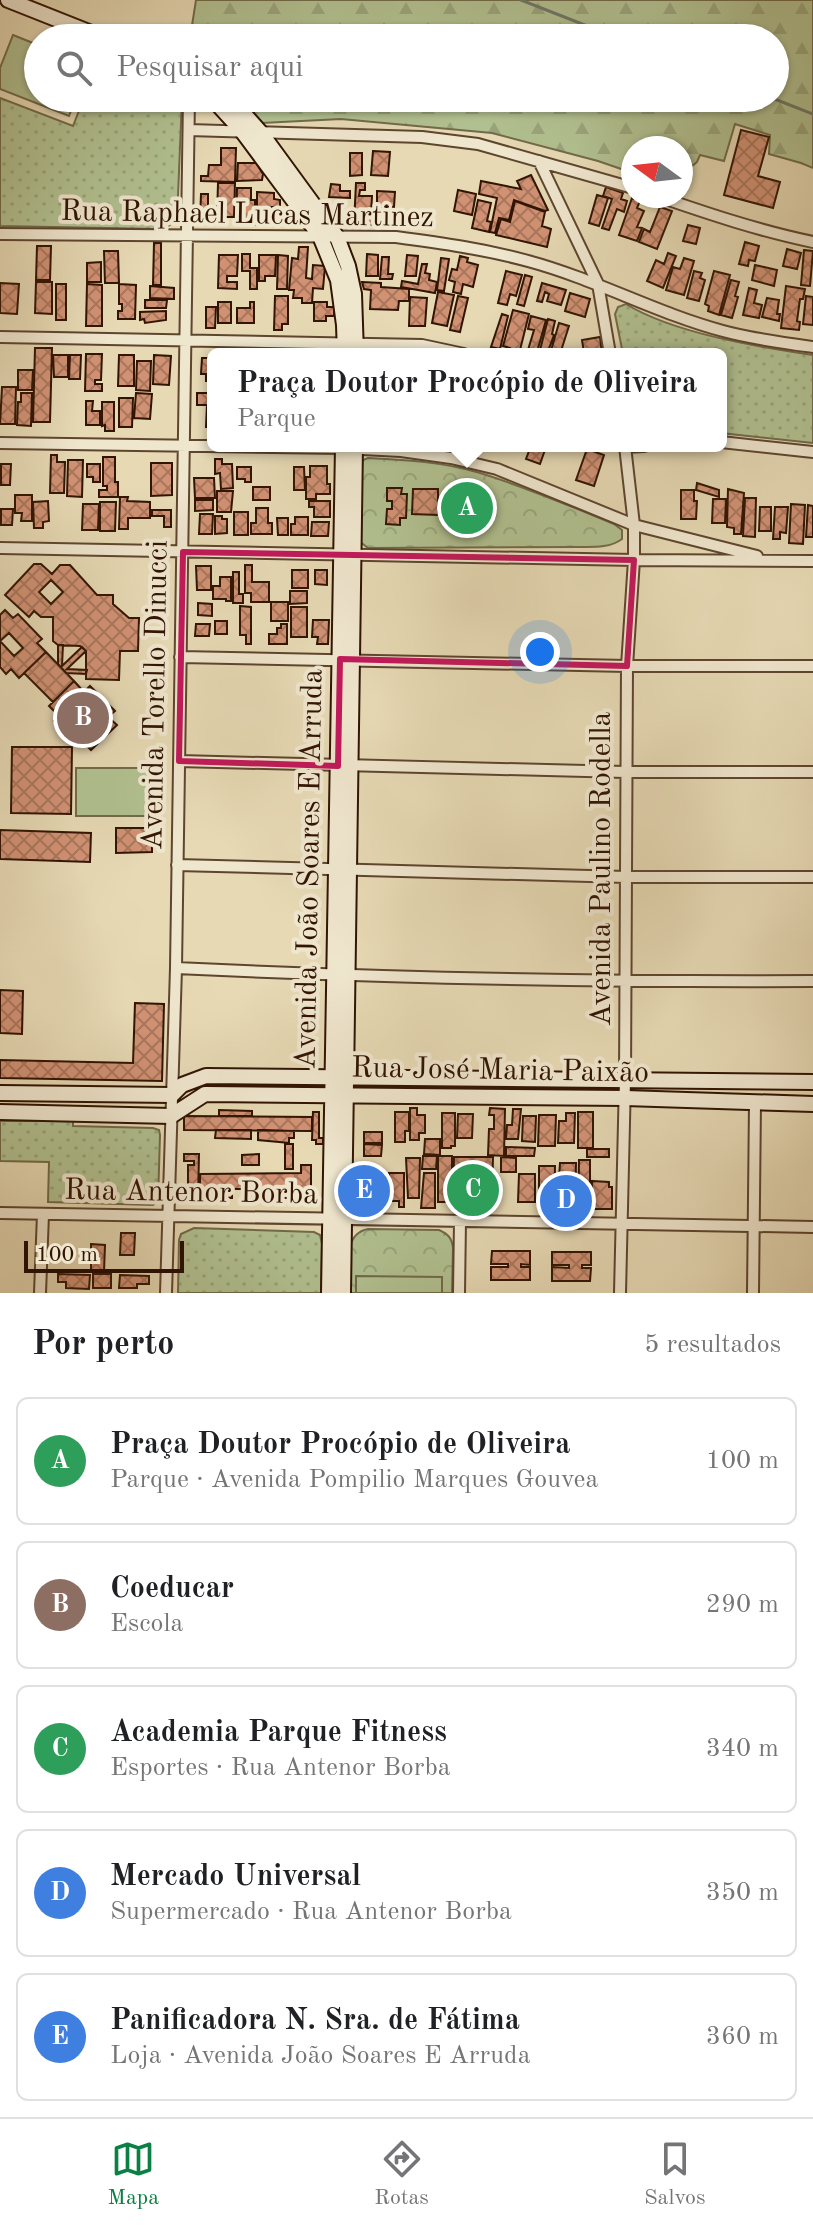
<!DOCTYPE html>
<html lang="pt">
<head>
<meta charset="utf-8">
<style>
  body { margin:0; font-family:"Old Standard TT",serif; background:#f6f6f6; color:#202124 }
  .compass { position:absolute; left:621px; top:136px; width:72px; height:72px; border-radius:50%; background:#fff; box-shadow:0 2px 6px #0004; rotate:285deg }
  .scale { position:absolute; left:24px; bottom:20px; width:160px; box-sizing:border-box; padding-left:8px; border:4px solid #311402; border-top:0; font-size:22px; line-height:28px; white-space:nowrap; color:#311402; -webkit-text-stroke:6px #efe6ce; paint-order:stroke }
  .you { position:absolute; left:540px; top:652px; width:28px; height:28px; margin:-20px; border:6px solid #fff; border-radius:50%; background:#1a73e8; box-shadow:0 0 0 12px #1a73e833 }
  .badge { display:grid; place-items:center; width:52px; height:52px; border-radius:50%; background:#0b8043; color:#fff; font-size:26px; font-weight:700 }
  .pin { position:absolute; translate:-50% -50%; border:4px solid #fff; box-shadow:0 2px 8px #0006 }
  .popup { position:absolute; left:207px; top:348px; width:520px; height:104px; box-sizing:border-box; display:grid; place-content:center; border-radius:12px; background:#fff; filter:drop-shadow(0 2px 6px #0005); font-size:26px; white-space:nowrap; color:#757577 }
  .popup b { font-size:30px; color:#202124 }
  .popup::after { content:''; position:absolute; left:50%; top:100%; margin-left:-16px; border:16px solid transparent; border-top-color:#fff }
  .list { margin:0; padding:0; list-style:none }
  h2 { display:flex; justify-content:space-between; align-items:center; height:104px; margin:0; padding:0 32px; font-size:34px }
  h2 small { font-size:26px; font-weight:400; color:#757577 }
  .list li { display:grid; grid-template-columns:52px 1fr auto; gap:24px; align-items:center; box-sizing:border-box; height:128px; margin:0 16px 16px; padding:0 16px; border:2px solid #e0e0e0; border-radius:12px }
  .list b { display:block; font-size:30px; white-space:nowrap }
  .list p { margin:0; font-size:26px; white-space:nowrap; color:#757577 }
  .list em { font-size:26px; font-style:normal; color:#757577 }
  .icon { flex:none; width:44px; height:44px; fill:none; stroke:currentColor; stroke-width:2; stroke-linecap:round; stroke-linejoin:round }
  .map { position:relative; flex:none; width:813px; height:1293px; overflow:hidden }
  .search { position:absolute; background:#fff; box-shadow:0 2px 6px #0004; left:24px; right:24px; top:24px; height:88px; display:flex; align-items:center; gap:20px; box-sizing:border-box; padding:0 28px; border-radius:44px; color:#757577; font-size:30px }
  .sheet { height:824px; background:#fff }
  nav { display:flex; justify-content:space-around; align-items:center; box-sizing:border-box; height:112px; border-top:2px solid #e0e0e0; background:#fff; font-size:22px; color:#757577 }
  nav a { display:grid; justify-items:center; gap:4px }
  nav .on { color:#0b8043 }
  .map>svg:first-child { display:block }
  .grass { fill:url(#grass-dots); stroke:#716a49; stroke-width:2 }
  .forest { fill:url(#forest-firs); stroke:#716a49; stroke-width:2 }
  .park { fill:url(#park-crowns); stroke:#716a49; stroke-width:2 }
  .pitch { fill:#b1c090; stroke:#716a49; stroke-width:2 }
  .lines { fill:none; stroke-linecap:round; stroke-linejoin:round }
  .stream { stroke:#6e7868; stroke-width:3 }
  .building { fill:url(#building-cross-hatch); stroke:#311402; stroke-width:2; fill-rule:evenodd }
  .street-casing { stroke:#5e452e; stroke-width:14 }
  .secondary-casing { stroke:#311402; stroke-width:18 }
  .street { stroke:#efe6ce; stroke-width:10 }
  .secondary { stroke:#efe6ce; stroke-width:14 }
  .marked { fill:none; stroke:#c2185b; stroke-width:6; stroke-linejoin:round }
  .labels { text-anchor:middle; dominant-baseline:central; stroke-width:8; stroke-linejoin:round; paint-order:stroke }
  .street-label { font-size:30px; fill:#311402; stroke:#efe6ce }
</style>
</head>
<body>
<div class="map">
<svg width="813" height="1293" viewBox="0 0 813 1293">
  <defs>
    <pattern id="grass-dots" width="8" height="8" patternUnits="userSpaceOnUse" patternTransform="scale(2)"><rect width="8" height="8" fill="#b1c090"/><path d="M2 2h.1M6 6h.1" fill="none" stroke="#99a47b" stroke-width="1.8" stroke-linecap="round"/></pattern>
    <pattern id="forest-firs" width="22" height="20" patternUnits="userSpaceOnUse" patternTransform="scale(2)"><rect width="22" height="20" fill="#b1c090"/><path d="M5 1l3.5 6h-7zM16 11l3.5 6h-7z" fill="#99a47b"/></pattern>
    <pattern id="park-crowns" width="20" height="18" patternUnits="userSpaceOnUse" patternTransform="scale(2)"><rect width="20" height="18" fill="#b1c090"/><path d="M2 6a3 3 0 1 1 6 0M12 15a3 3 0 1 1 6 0" fill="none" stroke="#99a47b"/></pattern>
    <pattern id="building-cross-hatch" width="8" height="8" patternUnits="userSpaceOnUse" patternTransform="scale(2)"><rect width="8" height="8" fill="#d19274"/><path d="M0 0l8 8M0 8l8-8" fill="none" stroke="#aa765d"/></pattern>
  </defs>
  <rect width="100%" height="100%" fill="#e6d9b4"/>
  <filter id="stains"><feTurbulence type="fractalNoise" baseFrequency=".0025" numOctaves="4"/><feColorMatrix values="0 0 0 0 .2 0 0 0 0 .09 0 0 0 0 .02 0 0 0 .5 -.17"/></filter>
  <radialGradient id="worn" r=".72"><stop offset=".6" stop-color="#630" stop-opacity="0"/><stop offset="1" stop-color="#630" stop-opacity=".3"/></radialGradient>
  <path class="grass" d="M0,98l73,28 11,-28h98l-5,123 -11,6 -10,2 -156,-3z
    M626,304c47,29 132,43 187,51v88l-92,-10v-79h-98l-8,-40 3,-7z
    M0,1121h73v5l80,2 6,2 1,5 -2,66 -5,4 -105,-3 1,-40 -49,-1z
    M194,1228l120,4 6,3 2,9 -1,49h-143l1,-53 2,-6z"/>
  <path class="forest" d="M196,0h617v168l-12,-5 -32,-9 1,-19 -35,-11 -11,37 -24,-6 -3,7 -6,5 -5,-1 -5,5v-23h-48v25l-35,-12 -106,-28 -151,-14 -79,4 -21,-25h534v-60h-585z"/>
  <path class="park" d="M368,458c38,2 76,4 112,15 46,14 90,33 134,51l8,6v9c-12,9 -28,8 -42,8l-212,1 -9,-7 1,-75 3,-6z
    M368,1229l71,1c9,4 13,8 14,18l-1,45h-103c0,-22 -8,-59 19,-64z"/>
  <path class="pitch" d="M13,35l25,10v53h38l-7,18 -69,-27v-21z
    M76,768h83l-1,48h-82z
    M356,1276l86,1v16h-86z"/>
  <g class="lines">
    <path class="stream" d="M521,0l97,38
      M772,98l41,16"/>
  </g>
  <path class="building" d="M741,130l28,7 -11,39 22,6 -7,26 -49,-13z
    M221,148h15l-1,34 -34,-1v-5h7l1,-11h12z
    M373,151l17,1 -2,24 -17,-1z
    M350,153h12v22l-12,1z
    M238,163h18l7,11 -1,6 -25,1z
    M531,175l17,35 -3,1 -31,-11 -5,20 -10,-2 -4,15 -5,-1 7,-34 -18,-4 2,-13 40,8 -4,-8z
    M218,183h17l-1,34h-17z
    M356,183h9v7h-5l-1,6h13l-1,18h3v11l-20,-1z
    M331,184l9,1v6h10v7l-21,-1z
    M606,187l17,6 -2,6 6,2 -3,11 -7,-3 -8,21 -7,-2 10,-29 -9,-3z
    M237,188h14v12h4v25l-19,-1z
    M458,190l18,4 -4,21 -18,-4z
    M377,191l18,1 -1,15h-17z
    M257,192l17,1v6l6,1v7h-23z
    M201,194h7v14h5v8l-7,-1 -1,5h-5z
    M597,195l11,3 -9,28 -10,-3z
    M632,198l8,3 -3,7 7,3 -7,16 5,1 -5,13 -18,-6z
    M478,200l13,3 -4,18 4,1 -2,10 -17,-4z
    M515,201l30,11 -3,14 9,3 -4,18 -51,-12 5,-16 9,3z
    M660,207l12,4 -15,38 -18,-7 5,-13 6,3z
    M688,225l12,3 -4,16 -13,-3z
    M745,242l14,4 -4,15 -6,-1 -1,6 -9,-2z
    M154,243h7v42h-8z
    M37,246h14l-1,34h-14z
    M299,247h9l-2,31 6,1 1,-14 12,1 -2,23 -10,-1 -1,15h-10v-5h-9l1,-8h-5l3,-32 6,1z
    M787,249l14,4 -4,16 -14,-3z
    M804,250l9,1 -3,35 -9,-1z
    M104,251h14l1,32h-14z
    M668,253l8,3 -13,32 -16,-7 9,-21 8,4z
    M242,254h8v14h7v21h-7v-18h-8z
    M367,254l11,1v21h-12z
    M219,255h19l-1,21h-10v6h10v7l-19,-1z
    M259,255h17l-1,21h-10v5h-6z
    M278,255l10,1 -1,33h-10z
    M407,255l11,1 -2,20h-11z
    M460,256l8,2 -1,4 11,3 -5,22 -10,-3 -2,10 -8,-2 2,-10 -6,-2 3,-11 5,1z
    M382,257h7l-1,17h5l-1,5h-12z
    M441,258l8,1 -5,32 -7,-1z
    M684,258l10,3 -10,34 -18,-5 7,-23 7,2z
    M101,262v20h-14v-19z
    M422,264h5l-2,9 5,1 -1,6 8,2 -2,11 -34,-6 1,-6 16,3z
    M755,265l22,5 -3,16 -22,-6z
    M506,271l16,4 -6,21 -6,-2 -3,11 -9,-2z
    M694,271l8,2 -2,5 5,2 -6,21 -12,-3z
    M714,271l16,4 -11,40 -11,-4 1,-5 -4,-2z
    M525,275l7,2 -8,29 -7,-2z
    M731,280l8,2 -4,14 3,1 -6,21 -11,-3z
    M36,282h16v32l-17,-1z
    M362,282l19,1v4l28,2v12h-10l-1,9 -28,-1 1,-19 -7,-1z
    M0,283l19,1 -2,30 -17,-1z
    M542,283l24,7 -5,15 -14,-4 2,-7 -4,-2 -3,10 -5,-1z
    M56,284h10v36h-10z
    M87,284l15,1v41h-16z
    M119,284l17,1 -1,34h-17v-8h4v-7h-3z
    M150,286l24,2v11l-24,-1z
    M786,286l19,3 -2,10h-3l-3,22 3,1 -1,8 -18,-2z
    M749,288l8,2 -3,13 8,2 -3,13 -16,-3z
    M438,292l16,3 -7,31 -15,-3z
    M570,293l20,6 -5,18 -20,-6z
    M275,296h13v28h-6v6h-8z
    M458,296l10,2 -8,34 -10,-2z
    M806,296l7,1v28l-10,-1z
    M410,297l17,1 -2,28h-16z
    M767,298l12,2 -2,14h3l-1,7 -17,-4z
    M145,300h22l-1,8h-21z
    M218,302h13v21h-13z
    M250,302h4v21h-17v-15h13z
    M314,302h13v5h7v9h-8v5h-12z
    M206,307h10l-1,21h-9z
    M513,310l16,4 -10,40 -10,-2 1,-4 -7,-2z
    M166,311v9l-21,3 -1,-4 -4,1v-8z
    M502,314l6,2 -8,33 -9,-2z
    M531,316l15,4 -9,32 -9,-2 6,-20 -6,-1z
    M548,319l7,2 -3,13 2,1 -7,19h-8z
    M559,323l10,3 -9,28h-10z
    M600,337l2,17h-9v-3l-9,2 -2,-13z
    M35,348h17l-2,74h-17z
    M86,354h16l-1,26h-6v4h7v7h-17z
    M53,355h15v22h-14z
    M70,355h11l-1,24h-11z
    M119,355h15v31h-16z
    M154,355l17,1 -2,29 -16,-1z
    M202,358h11v23h-7v-7h-5z
    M137,361h14l-1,30 -14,-1z
    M18,370h15l-1,20h-14z
    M2,387h14l-1,37h-15z
    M21,393h11l-1,33 -14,-1 1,-23h3z
    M136,393l16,1 -2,25 -16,-1z
    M197,393h16v34h-7l1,-22h-10z
    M119,398h14l-1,29h-13z
    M86,401h7l-1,10h8v14h-14z
    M102,402h12v29h-9v-6l-3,1z
    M531,446l15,1 -6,17 -14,-5z
    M587,449l17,6 -10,31 -18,-6z
    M51,455h6v7h8l-1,31h-14z
    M103,457h12v25h3v15h-19v-7h8v-4h-4z
    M215,459h7v5h10l1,24 -12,1 -1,-16 -5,1z
    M68,460h15l-1,37 -15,-1z
    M151,463h21v32l-21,1z
    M1,464h10l-1,21h-9z
    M87,464h13v18h-7v-5h-6z
    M310,466h17v18h3v10h-14v5h-10v-22h4z
    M237,467h14v15h-6v-3h-8z
    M294,467h10l1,23h-11z
    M194,478h20l1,20h-20z
    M697,483l22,7v7l-23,-7z
    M253,487h17v13h-17z
    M387,488h15l-1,6h6l-1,24h-6v7l-14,-1 1,-15h5v-8h-5z
    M413,489h25v26l-26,-1z
    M728,489l16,4 -3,41h-7v-6l-7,-1z
    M681,490h13v11h3l-1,18h-15z
    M217,491h16l-2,21h-14z
    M15,495h17v26h-11l1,-8h-7z
    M120,497h8l-1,4 23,1v16h-22v11h-9z
    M745,498h11l-1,39 -12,-1z
    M713,499h13l-1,24h-13z
    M195,500h18v10l-18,1z
    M48,501l1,20 -6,1v6h-9l-1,-26z
    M309,501h21v16h-16v-10h-5z
    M100,502h16l-1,29h-15z
    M83,504h16l-1,26h-16z
    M791,504l14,1 -2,39 -14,-1z
    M808,505l5,1v31h-7z
    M760,507h11v24h-12z
    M775,507h13l-2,26 -6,-1v7h-7z
    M256,508h12v15h4v11h-21v-11h5z
    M1,509h12l-1,16h-11z
    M152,510h19v17h-7v-11h-12z
    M234,512h14v23h-14z
    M200,514h13l-1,20h-13z
    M215,516h7v3h5v14l-12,1z
    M295,517h13v18h-17v-11h4z
    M277,518h11v17h-10z
    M312,522h17l-1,14h-17z
    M34,564h7l11,10 8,-9h10l27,30h16v9l16,14h10l-1,33h-18l-1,29 -33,-1v-28l-6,-5 -22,-1 -5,-4v-24h-12l-7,-6 -5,6 -24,-22zM51,580l12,12 -12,12 -12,-12z
    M245,565h7v17h17v20h-18v-9h-6z
    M196,566h15v24h-14z
    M292,570h16v18h-16z
    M315,570h12v15l-12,-1z
    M233,572h6v22h4v9h-10z
    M220,577h11v24h-5v-2h-13v-13h7z
    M290,591h17v12l-17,1z
    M271,602h17v19h-17z
    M198,603l14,1v12l-14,-1z
    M240,606l11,1v37h-5v-9h-6z
    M291,607h16v30h-16z
    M5,610l8,8 5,-4 24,25 -5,4 9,9 -27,26 -8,-9 -5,5 -6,-7v-52zM9,633l14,15 -9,8 -14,-15z
    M313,620h16l-1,24h-11l1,-7h-6z
    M215,621h12v13h-12z
    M196,624h14l-1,12h-14z
    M281,624h6v20h-18v-10h8v-6h4z
    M58,645h5l-1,21 20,-19 4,4 -19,18 20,1 -1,4 -20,-1 -8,-9z
    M46,652l28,29 -21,21 -29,-29z
    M74,681l10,11 6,-6 25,25 -7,6 9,8 -26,25 -8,-8 -4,4 -25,-25 5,-5 -10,-10zM82,705l14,15 -9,8 -14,-14z
    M12,747h60l-1,67 -60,-1z
    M116,828h36v24l-36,1z
    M0,830l91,3 -1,29 -90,-3z
    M0,990l23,1 -1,43 -22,-1z
    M135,1003l29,1 -2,77 -162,-3v-18l133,3z
    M410,1108h7v7h8v18h-6v7h-9z
    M490,1108l15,1 -1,47 -16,-1 1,-26h5v-14h-5z
    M513,1109h8l-3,30h-12l1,-14h5z
    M219,1110l33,1v5h-33z
    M313,1112h6v26h4v6h-7v-4h-4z
    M395,1112h14v19h-4v11h-10z
    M578,1112h15v36h-15z
    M442,1113h13v33h-4v2h-9z
    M566,1113h9l-1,30h-16l1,-22h7z
    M458,1114h15l-1,24h-15z
    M539,1115h17l-1,31h-17z
    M184,1116l128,1v14l-128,-1z
    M523,1116h13l-1,26 -13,-1z
    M216,1130h35v9l-36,-1z
    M258,1130l36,1v7h-5v5l-31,-3z
    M364,1132h18v11h-18z
    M425,1139h15v16l-16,-1z
    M285,1144h8v25h-8z
    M364,1144l18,1 -1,11h-17z
    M506,1147l29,1 -1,8h-28z
    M587,1149h22v8h-22z
    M184,1154h15l-1,47h-10v-36h6v-4h-10z
    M259,1154v11h-17v-10z
    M423,1156h14l-1,13h-14z
    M438,1156h14v46h-14z
    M454,1157h39l-1,41 -39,-1z
    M501,1157l15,1v14h-15z
    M406,1158h14l-1,40h-11z
    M579,1160h11v50h-12z
    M560,1163h16l-1,46h-19l1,-31h2z
    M301,1165h10v29h-10l1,-5h-102v-15l101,-1z
    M539,1166h16l-1,42 -10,-1v-5h-5z
    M389,1173h15v34h-5v-6h-10z
    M424,1173h11v35h-14z
    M519,1174h16v28h-17z
    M592,1181l17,1v5h3v22h-21z
    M358,1183l26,1 -1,21 -22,-1v-7h-4z
    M200,1189h32v9h-32z
    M242,1189h51v9h-43v2h-8z
    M121,1233h14l-1,22h-14z
    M91,1244l14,1 -1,27h-13z
    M492,1251h38v14l-9,-1v3h9v13h-39v-13h17v-3h-17z
    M552,1252h39v13h-9v3h9l-1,13h-38v-14l17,1v-3h-17z
    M58,1274l32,1 -1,14 -23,-1v-6h-8z
    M93,1274h18v14h-18z
    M120,1275l29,1v8h-12v4h-18z"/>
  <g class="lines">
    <g class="street-casing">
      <path id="street" d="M189,130l233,7 56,7 155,44
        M539,161l59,123 12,70
        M657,196c52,18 103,35 156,46
        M0,234l396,3c45,6 88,12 132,24 67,18 128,52 195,70 29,8 60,12 90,16
        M0,337l422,8 42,9
        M721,442l92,10
        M0,443l343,5 58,3 50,7 46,11 137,56 123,31
        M625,447l19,-1
        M0,548l634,12 179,1
        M180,657l447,9h186
        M179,761l446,11h188
        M177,865l449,12h187
        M176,968c212,10 424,14 637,13
        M0,1213l813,14
        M40,1293l3,-79
        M166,1293l10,-325 13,-870
        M459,1293l1,-72
        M620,1293l5,-213 2,-414 7,-106v-35l-9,-79
        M753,1293l2,-191"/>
    </g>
    <g class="secondary-casing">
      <path id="secondary" d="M8,0l96,38
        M212,98l30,33 78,105 18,44 6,45 1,29
        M230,98l31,35 76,104 11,29 6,28 2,60
        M0,1093l172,2 10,-10 24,-9 607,6
        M0,1112l171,4 34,-22 420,4 188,6
        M329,1293l14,-847
        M343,1293l12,-847"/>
    </g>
    <use href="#street" class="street"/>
    <use href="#secondary" class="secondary"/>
  </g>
  <path class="marked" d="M183,552l451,8 -7,106 -287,-7 -2,107 -159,-5z"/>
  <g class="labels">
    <g class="street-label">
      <text transform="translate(247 215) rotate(1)">Rua Raphael Lucas Martinez</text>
      <text transform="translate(156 695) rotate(-89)">Avenida Torello Dinucci</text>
      <text transform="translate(310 869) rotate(-89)">Avenida João Soares E Arruda</text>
      <text transform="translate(602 869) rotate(-90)">Avenida Paulino Rodella</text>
      <text transform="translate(500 1071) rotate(1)">Rua José Maria Paixão</text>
      <text transform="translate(191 1193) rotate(1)">Rua Antenor Borba</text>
    </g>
  </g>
  <rect width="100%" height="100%" filter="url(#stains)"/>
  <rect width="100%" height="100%" fill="url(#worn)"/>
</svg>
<svg class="compass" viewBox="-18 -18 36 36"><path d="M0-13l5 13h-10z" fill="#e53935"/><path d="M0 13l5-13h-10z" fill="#757577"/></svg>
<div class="scale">100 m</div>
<div class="you"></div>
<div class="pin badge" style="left:467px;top:508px;background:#2e9e5b">A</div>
<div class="popup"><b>Praça Doutor Procópio de Oliveira</b>Parque</div>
<div class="pin badge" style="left:83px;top:718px;background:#8d6e63">B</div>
<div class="pin badge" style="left:473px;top:1190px;background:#2e9e5b">C</div>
<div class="pin badge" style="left:566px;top:1201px;background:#3f7fe0">D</div>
<div class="pin badge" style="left:364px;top:1191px;background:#3f7fe0">E</div>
<div class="search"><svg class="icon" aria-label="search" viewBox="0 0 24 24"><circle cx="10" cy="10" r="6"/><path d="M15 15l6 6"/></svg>Pesquisar aqui</div>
</div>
<section class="sheet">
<h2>Por perto<small>5 resultados</small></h2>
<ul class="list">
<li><span class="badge" style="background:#2e9e5b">A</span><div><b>Praça Doutor Procópio de Oliveira</b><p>Parque · Avenida Pompilio Marques Gouvea</p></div><em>100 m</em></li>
<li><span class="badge" style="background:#8d6e63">B</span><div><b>Coeducar</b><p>Escola</p></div><em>290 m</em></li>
<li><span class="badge" style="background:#2e9e5b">C</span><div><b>Academia Parque Fitness</b><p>Esportes · Rua Antenor Borba</p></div><em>340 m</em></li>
<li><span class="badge" style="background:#3f7fe0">D</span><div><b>Mercado Universal</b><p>Supermercado · Rua Antenor Borba</p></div><em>350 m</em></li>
<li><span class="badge" style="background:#3f7fe0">E</span><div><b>Panificadora N. Sra. de Fátima</b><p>Loja · Avenida João Soares E Arruda</p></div><em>360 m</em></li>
</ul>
</section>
<nav>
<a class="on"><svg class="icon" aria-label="map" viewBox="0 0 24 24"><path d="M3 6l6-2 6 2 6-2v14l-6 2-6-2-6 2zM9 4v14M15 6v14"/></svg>Mapa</a>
<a><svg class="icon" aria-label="directions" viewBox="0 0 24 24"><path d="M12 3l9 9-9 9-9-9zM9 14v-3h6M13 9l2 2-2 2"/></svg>Rotas</a>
<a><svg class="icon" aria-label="saved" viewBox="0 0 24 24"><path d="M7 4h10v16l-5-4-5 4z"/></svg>Salvos</a>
</nav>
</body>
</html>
